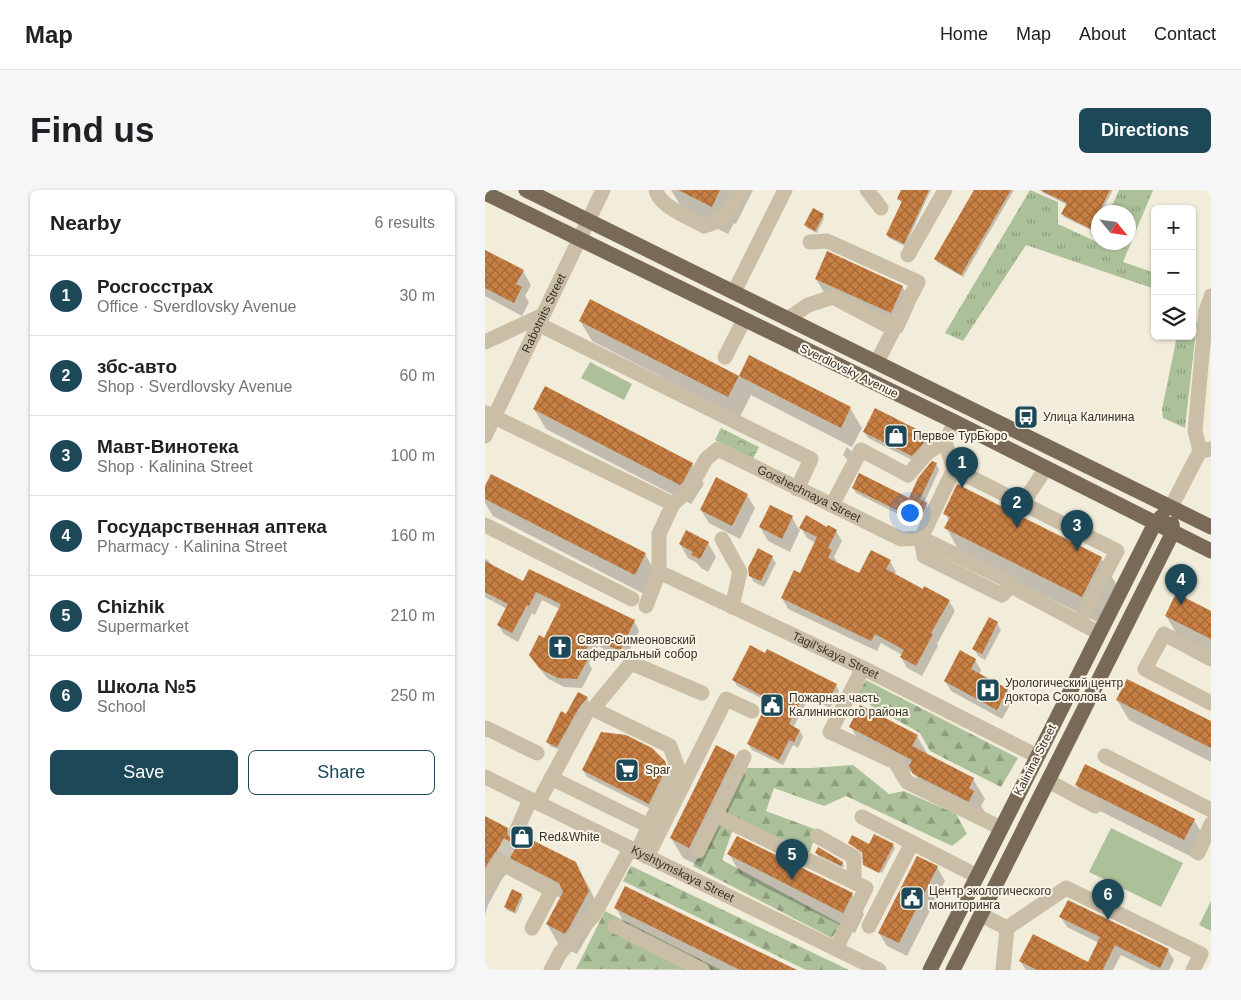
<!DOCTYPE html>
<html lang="en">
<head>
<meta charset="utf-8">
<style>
  body { margin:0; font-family:Arial,sans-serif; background:#f6f6f6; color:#202124 }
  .controls { position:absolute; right:15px; top:15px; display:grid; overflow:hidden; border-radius:8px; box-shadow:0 1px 4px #0004 }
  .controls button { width:45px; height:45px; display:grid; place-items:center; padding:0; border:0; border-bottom:1px solid #e0e0e0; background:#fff; color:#202124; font:25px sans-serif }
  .compass { position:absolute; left:606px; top:15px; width:45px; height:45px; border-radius:50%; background:#fff; box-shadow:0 1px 4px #0004; rotate:119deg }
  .you { position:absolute; left:424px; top:322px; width:18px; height:18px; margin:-12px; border:4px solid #fff; border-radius:50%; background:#1a73e8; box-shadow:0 0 0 8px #1a73e833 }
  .badge { display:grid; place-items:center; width:32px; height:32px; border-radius:50%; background:#1c4858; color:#fff; font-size:16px; font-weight:700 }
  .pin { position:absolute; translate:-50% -41px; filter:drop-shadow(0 1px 2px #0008) }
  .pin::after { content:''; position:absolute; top:26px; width:18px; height:15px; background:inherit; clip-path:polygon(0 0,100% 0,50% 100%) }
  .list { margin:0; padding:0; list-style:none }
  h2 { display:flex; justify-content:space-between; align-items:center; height:65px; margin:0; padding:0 20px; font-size:21px }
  h2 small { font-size:16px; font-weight:400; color:#757577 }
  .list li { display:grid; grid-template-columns:32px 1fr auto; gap:15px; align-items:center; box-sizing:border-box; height:80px; padding:0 20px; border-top:1px solid #e0e0e0 }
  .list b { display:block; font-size:19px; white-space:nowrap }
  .list p { margin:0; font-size:16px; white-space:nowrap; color:#757577 }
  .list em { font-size:16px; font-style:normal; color:#757577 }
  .actions { display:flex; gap:10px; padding:15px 20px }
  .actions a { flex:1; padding:11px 0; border:1px solid #1c4858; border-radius:8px; text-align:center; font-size:18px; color:#1c4858 }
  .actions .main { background:#1c4858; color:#fff }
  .icon { flex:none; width:28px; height:28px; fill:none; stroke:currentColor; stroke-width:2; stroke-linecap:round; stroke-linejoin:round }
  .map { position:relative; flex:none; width:726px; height:780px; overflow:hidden; border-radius:8px }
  header { display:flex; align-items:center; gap:30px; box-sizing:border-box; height:70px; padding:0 25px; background:#fff; border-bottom:1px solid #e0e0e0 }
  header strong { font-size:24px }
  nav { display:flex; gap:28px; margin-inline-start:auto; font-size:18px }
  .intro { display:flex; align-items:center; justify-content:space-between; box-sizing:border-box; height:120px; padding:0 30px }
  h1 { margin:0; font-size:35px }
  .button { padding:12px 22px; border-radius:8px; background:#1c4858; color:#fff; font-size:18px; font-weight:700 }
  main { display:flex; gap:30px; padding:0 30px }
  aside { flex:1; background:#fff; border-radius:8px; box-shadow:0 1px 4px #0004 }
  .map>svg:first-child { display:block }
  .grass { fill:url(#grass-tufts) }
  .forest { fill:url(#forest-firs) }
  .park { fill:url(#park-crowns) }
  .pitch { fill:#acc19a }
  .shadow { fill:#0003 }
  .building { fill:url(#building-cross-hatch) }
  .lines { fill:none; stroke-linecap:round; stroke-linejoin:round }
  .minor-tunnel { stroke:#ccc6b6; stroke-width:15; stroke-dasharray:15 8; stroke-linecap:butt }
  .minor { stroke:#cabea6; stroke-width:15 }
  .major { stroke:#796a58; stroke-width:15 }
  .labels { text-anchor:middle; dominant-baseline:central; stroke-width:4; stroke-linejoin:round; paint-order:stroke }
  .street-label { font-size:12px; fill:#362f27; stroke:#faf5e7 }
  .poi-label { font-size:12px; fill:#362f27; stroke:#faf5e7; text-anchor:start }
</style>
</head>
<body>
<header>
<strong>Map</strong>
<nav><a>Home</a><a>Map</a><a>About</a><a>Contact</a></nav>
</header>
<div class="intro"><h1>Find us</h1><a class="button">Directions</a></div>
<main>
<aside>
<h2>Nearby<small>6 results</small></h2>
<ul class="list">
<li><span class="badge">1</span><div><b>Росгосстрах</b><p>Office · Sverdlovsky Avenue</p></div><em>30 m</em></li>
<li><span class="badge">2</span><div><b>збс-авто</b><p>Shop · Sverdlovsky Avenue</p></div><em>60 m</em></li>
<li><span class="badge">3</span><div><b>Мавт-Винотека</b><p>Shop · Kalinina Street</p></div><em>100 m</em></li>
<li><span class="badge">4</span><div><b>Государственная аптека</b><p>Pharmacy · Kalinina Street</p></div><em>160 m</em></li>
<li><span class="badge">5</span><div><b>Chizhik</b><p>Supermarket</p></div><em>210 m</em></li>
<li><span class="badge">6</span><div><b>Школа №5</b><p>School</p></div><em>250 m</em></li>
</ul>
<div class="actions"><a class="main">Save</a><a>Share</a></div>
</aside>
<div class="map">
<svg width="726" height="780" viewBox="0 0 726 780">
  <defs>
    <pattern id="grass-tufts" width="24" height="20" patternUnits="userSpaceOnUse" patternTransform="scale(1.25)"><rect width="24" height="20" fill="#acc19a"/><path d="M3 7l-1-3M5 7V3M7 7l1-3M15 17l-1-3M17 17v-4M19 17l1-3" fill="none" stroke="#8d9d7e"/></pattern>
    <pattern id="forest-firs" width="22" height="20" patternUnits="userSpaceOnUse" patternTransform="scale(1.25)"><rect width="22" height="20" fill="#acc19a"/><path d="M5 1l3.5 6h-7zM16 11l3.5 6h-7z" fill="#8d9d7e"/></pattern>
    <pattern id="park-crowns" width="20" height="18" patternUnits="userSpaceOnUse" patternTransform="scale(1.25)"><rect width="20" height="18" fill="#acc19a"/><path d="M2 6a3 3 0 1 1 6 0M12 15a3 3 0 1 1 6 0" fill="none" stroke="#8d9d7e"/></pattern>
    <pattern id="building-cross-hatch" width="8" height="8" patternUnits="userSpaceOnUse" patternTransform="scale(1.25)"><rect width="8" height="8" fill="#c87f43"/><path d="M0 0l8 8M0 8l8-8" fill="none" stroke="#a36838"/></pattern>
  </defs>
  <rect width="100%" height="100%" fill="#f2ecda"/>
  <path class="grass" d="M545,0l28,12v22l43,20 1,-1 27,-1v-30h-20l10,-22h34l-30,72 32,11v16l-129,-44 -63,96 -18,-8z
    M707,129l5,3 -12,106 -22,-10 -1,-9 15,-73h15z"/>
  <path class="forest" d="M381,490l152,78 -17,29 -71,-36 -10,-18 -64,-36z
    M368,575l36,29 15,-3 52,23 11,20 -15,12 -106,-50 -22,10 -50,-18 -8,23 51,19 -10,31 -58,-36 -17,7 -10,28 119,64 -9,14 -139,-72 54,-98h64z
    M146,676l218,104h-43l-183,-89z
    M120,721l116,59 -145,-1z"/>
  <path class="park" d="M236,238l38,19 -6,12 -38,-19z"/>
  <path class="pitch" d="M105,172l42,22 -8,16 -43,-22z
    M626,638l72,35 -22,44 -72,-35z
    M726,711v30l-12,-6z"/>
  <path class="shadow" d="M186,0h82l-17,34 -2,-1 -6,11 -43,-21z
    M418,0h28l-26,56 -16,-8 -2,-3 16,-32 -5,-4z
    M490,0h39l-51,87 -26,-15 -2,-3z
    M556,0h72l-12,22h-2v22l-35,-17 -1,-3 5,-9 -25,-12z
    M338,25l1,3 -7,15 -10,-5 -2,-3z
    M0,62l38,19 8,14 -6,11 4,6 -7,14 -37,-20z
    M331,89l86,7 12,21 -12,26 -74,-34z
    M105,111l150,76 10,-20 100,51 12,20 -10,19 -101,-52 -11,22 -148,-76 -12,-20z
    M49,219l158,55 12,20 -13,20 -145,-75z
    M379,242l64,4 3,6 -15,20 -48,-24z
    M362,257l5,5 -4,8 -5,-5z
    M451,274l3,6 -15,33 5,6 -6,14 -18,-9 -1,3 -48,-24 -3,-5 56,11z
    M473,296l143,72 15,26 -19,38 -137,-69 -14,-26 3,-6 -4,-8z
    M0,299l160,65 12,21 -11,20 -153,-79 -8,-13z
    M262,305l8,13 -15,31 -31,-16 -8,-13z
    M307,327l7,13 7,-13 21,11 9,3 6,10 -8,16 3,4 -1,2 24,12 30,-14 6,11 -2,3 29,15 26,11 6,10 -18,33 1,2 -16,30 -15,-8 -6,-11 1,-2 -21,-12 -4,8 -89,-42 -6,-11 18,-24 15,-31 -8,-5 -6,-10 -11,24 -22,-11 -8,-14z
    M223,353l8,14 -8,15 -7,-4 -4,-5 -9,-5 -8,-14z
    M287,367l4,6 -12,24 -10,-5 -4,-7z
    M0,369l3,1 4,6 31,17 111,38 5,10 -14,28 -27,-13 -9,17 3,6 -10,19 -18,-1 -17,-9 -17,-23 15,-15 15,-31 -18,-9 -7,15 -3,-2 -14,29 -14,-8 -6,-9 9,-16 -22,-12z
    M726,422v41l-33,-17 -12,-20z
    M512,433l4,7 -16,30 -7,-4 -4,-7z
    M490,470l6,10 -2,5 28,15 6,10 -11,19 -51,-28 -6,-10z
    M249,490l102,5 3,6 -9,17 -21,-11 -16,31 7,3 3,6 -5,11 -5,-3 -10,20 -31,-15 -4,-7 21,-41 -32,-16z
    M102,508l2,4 -8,8 -21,40 -10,-4 -3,-4 19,-27z
    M632,510l94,23v39l-82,-42z
    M366,537l66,9 11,19 45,24 12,20 -4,7 4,6 -59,-18 -11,-20 -53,-27z
    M249,565l12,21 -45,91 -18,-9 -12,-20z
    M179,572l5,7 -16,41 -66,-33 -4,-7z
    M591,595l118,35 12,20 -10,19 -108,-54z
    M0,628l22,11 7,13 61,21 13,22 13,28 -24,41 -18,-9 -12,-21 14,-26 -53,-26 -6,7 -14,26 -3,10z
    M364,653l20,3 24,-1 2,3 -13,25 -17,-9 -2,-10z
    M332,663l25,9 2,3 -1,3 -25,-12z
    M244,664l123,40 12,20 -9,19 -114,-58z
    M452,677l8,14 -38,75 -20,-10 -8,-13z
    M28,701l9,4 1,3 -7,16 -9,-4 -2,-3z
    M131,718l178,62h-82l-85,-42z
    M576,727l107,33 6,10 -5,10h-18l-30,-15 -8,15h-87l-6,-9 69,2 10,-20 -32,-16z"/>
  <path class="building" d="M193,0h42l-8,17z
    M416,0h28l-25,54 -18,-9 16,-34 -5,-2z
    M489,0h37l-50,85 -27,-16z
    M555,0h70l-11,22v21l-38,-19 6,-11z
    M328,18l11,6 -9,17 -11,-6z
    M0,60l39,20 -8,14 6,3 -8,16 -29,-15z
    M342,61l76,35 -12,27 -76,-34z
    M105,109l149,77 -11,21 -149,-76z
    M264,165l102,52 -10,21 -102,-52z
    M60,196l148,77 -10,19 -3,3 -147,-76z
    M390,218l53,27 -4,8 -12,13 -49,-24z
    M447,271l5,2 -17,36 7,4 -7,16 -18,-10 -1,3 -49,-24 7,-15 50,25 9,-20z
    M6,284l155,79 -11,22 -150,-76v-13z
    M231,287l32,17 -16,32 -32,-16z
    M472,294l145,73 -20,40 -138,-69 6,-11 -7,-3z
    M285,315l23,11 -11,23 -23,-12z
    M321,325l21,12 1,-2 9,5 -9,18 4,2 -4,8 31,15 12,-23 20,10 -5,9 37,20 1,-3 26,14 -19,33 2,1 -17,32 -16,-9 4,-7 -29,-16 -4,7 -90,-43 13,-28 6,3 17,-36 -18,-9z
    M201,340l23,12 -9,17 -9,-4 2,-3 -14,-8z
    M273,358l15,8 -12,25 -12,-5 -1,-8z
    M0,371l38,20 6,-12 106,51 -15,31 -28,-13 -9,18 5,3 -11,20 -19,-1 -18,-9 -11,-14 10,-20 5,3 17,-34 -25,-12 -7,14 -2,-1 -15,28 -15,-8 11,-21 -23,-12z
    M691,403l35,18v28l-46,-23z
    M504,427l9,5 -16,32 -10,-5z
    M265,455l15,8 2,-4 70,35 -10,19 -22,-11 -16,32 11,6 -6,12 -5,-2 -10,20 -32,-16 22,-45 -37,-19z
    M475,460l16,9 -5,10 37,20 -11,21 -53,-29z
    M642,489l84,42v27l-95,-48z
    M93,502l10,5 -8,9 -23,41 -11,-5 15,-31 5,3z
    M375,515l58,30 -6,11 62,32 -5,10 5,3 -5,11 -56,-28 -4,-8 3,-6 -63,-33z
    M116,542l25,3 26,13 13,13 2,5 -18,38 -67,-34z
    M231,555l19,10 -46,93 -19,-10z
    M600,574l110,55 -11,21 -109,-55z
    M0,626l23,12 -1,6 5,6 6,1 6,-5 52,26 13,29 -20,37 -4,6 -19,-10 17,-32 -4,-9 -63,-32 -11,17z
    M389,644l20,10 -15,29 -16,-8 -1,-13 -14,-9 4,-8 17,9z
    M252,646l116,57 -10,20 -116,-59z
    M333,657l25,15 -2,4 -26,-13z
    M432,666l21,10 -39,77 -21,-10z
    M140,696l172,84h-57l-126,-62z
    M27,699l10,5 -8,18 -10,-5z
    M583,710l101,49 -9,19 -45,-23 -12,24 1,1h-67l-18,-9 14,-27 55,28 12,-25 -41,-20z"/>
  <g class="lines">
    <path class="minor-tunnel" d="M18,665l13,-23"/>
    <g class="minor">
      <path d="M171,0c3,16 34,28 48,36 22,-6 26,-17 36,-36"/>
      <path d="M382,0l14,18"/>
      <path d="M325,52l17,-1 91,41 -41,80"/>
      <path d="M423,65l37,-65"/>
      <path d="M249,102l51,-102"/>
      <path d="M726,106l-5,15 -11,120 5,20 11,-2"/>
      <path d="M303,129l20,-14 25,-8 61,32"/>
      <path d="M53,134l273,135 -14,30"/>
      <path d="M0,152l58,-27"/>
      <path d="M240,167l19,-37"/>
      <path d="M1,223l187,91"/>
      <path d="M470,232l-10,20 9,27 -33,69 84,41 6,7 88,47"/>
      <path id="s1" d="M0,246l118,-246"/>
      <path d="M469,279l163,82 -38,71"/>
      <path d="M538,313l23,-35"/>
      <path d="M347,315l29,-55 47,25 20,-23 17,-10"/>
      <path d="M686,317l29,-56"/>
      <path d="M0,335l147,74"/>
      <path d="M237,349l18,33 -8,35"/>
      <path id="s2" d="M174,382l204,96 174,88"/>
      <path id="s3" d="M161,416l13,-34v-38l14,-30 17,-16 16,-29 12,-10 183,90 20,-1 3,18 78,39 9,-9"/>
      <path d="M726,469l-47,-25 -19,35 66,34"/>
      <path d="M378,478l-33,64 65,30 12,20 94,46"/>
      <path d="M108,519l38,-46 71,30"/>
      <path d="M0,540l1,-2 51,25"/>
      <path d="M620,566l106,54"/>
      <path id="s4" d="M0,587l394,193"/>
      <path d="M66,588l98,48"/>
      <path d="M563,591l47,25"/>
      <path d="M53,613l50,-93 5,-1 77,37 7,20 -40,86"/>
      <path d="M230,625l151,73 -30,61"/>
      <path d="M377,627l115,59"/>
      <path d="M31,642l14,-32"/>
      <path d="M332,646l37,21v25"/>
      <path d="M213,661l46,-94"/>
      <path d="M713,663l13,-29"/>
      <path d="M162,667l79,-158 26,12"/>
      <path d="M0,698l14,-26 53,28 -20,38"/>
      <path d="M496,725l26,13"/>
      <path d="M130,736l87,44"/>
      <path d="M384,736l43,-83"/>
      <path d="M522,738l59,-40 135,66 -8,16"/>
      <path d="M66,780l9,-17 34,-38 36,-66"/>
      <path d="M518,780l4,-42"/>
    </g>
    <path class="major" d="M41,0l685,337
      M0,3l470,229 256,129
      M445,780l225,-447 7,-7
      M468,780l220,-438 -1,-8"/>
  </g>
  <defs>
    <g id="bus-square" transform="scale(1.25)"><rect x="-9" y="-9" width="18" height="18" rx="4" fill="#1c4858" stroke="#faf5e7"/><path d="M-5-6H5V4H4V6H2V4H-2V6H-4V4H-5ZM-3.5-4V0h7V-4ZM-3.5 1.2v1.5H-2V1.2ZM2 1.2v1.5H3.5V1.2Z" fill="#fff"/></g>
    <g id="shop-square" transform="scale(1.25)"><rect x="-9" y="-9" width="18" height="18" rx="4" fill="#1c4858" stroke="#faf5e7"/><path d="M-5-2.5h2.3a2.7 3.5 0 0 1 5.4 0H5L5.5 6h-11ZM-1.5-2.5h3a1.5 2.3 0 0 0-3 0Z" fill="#fff"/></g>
    <g id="church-square" transform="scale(1.25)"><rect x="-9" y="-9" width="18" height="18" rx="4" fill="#1c4858" stroke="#faf5e7"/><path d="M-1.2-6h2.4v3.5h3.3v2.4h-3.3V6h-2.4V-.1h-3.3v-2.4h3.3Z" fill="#fff"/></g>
    <g id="hospital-square" transform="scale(1.25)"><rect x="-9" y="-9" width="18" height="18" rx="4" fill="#1c4858" stroke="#faf5e7"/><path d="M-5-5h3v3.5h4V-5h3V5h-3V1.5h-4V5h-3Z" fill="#fff"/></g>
    <g id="civic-square" transform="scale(1.25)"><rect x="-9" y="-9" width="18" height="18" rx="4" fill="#1c4858" stroke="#faf5e7"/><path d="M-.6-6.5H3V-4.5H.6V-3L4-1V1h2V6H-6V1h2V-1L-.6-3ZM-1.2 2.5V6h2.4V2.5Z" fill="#fff"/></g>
    <g id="supermarket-square" transform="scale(1.25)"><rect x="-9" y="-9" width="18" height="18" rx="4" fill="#1c4858" stroke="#faf5e7"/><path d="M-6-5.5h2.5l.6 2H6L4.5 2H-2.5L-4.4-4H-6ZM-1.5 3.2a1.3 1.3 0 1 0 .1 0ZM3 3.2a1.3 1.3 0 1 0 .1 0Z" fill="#fff"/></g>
  </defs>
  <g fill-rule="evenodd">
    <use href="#bus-square" x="541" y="227"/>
    <use href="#shop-square" x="411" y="246"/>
    <use href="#church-square" x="75" y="457"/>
    <use href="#hospital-square" x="503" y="500"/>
    <use href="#civic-square" x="287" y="515"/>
    <use href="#supermarket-square" x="142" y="580"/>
    <use href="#shop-square" x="37" y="647"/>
    <use href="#civic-square" x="427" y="708"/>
  </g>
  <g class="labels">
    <g class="street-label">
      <text stroke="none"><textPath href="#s1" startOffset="136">Rabotnits Street</textPath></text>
      <text transform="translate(364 181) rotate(26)">Sverdlovsky Avenue</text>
      <text stroke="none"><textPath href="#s3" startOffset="281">Gorshechnaya Street</textPath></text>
      <text stroke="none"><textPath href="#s2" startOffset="195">Tagil'skaya Street</textPath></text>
      <text transform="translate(550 570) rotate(-63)">Kalinina Street</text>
      <text stroke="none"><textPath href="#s4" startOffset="220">Kyshtymskaya Street</textPath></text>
    </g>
    <g class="poi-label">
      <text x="558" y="227">Улица Калинина</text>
      <text x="428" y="246">Первое ТурБюро</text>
      <text x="92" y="450">Свято-Симеоновский<tspan x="92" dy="14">кафедральный собор</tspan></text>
      <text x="520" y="493">Урологический центр<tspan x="520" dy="14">доктора Соколова</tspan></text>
      <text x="304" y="508">Пожарная часть<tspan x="304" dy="14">Калининского района</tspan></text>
      <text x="160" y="580">Spar</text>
      <text x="54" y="647">Red&amp;White</text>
      <text x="444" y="701">Центр экологического<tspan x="444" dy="14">мониторинга</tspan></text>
    </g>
  </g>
</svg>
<div class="controls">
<button>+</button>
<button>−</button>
<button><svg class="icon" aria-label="layers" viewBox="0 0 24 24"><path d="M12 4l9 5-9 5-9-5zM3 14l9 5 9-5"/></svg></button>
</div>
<svg class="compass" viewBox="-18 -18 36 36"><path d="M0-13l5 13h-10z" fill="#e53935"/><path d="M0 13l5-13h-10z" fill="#757577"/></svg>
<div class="you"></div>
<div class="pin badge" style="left:477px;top:298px">1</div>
<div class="pin badge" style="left:532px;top:338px">2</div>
<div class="pin badge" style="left:592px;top:361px">3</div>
<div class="pin badge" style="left:696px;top:415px">4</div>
<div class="pin badge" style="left:307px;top:690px">5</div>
<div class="pin badge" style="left:623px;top:730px">6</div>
</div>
</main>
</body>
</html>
